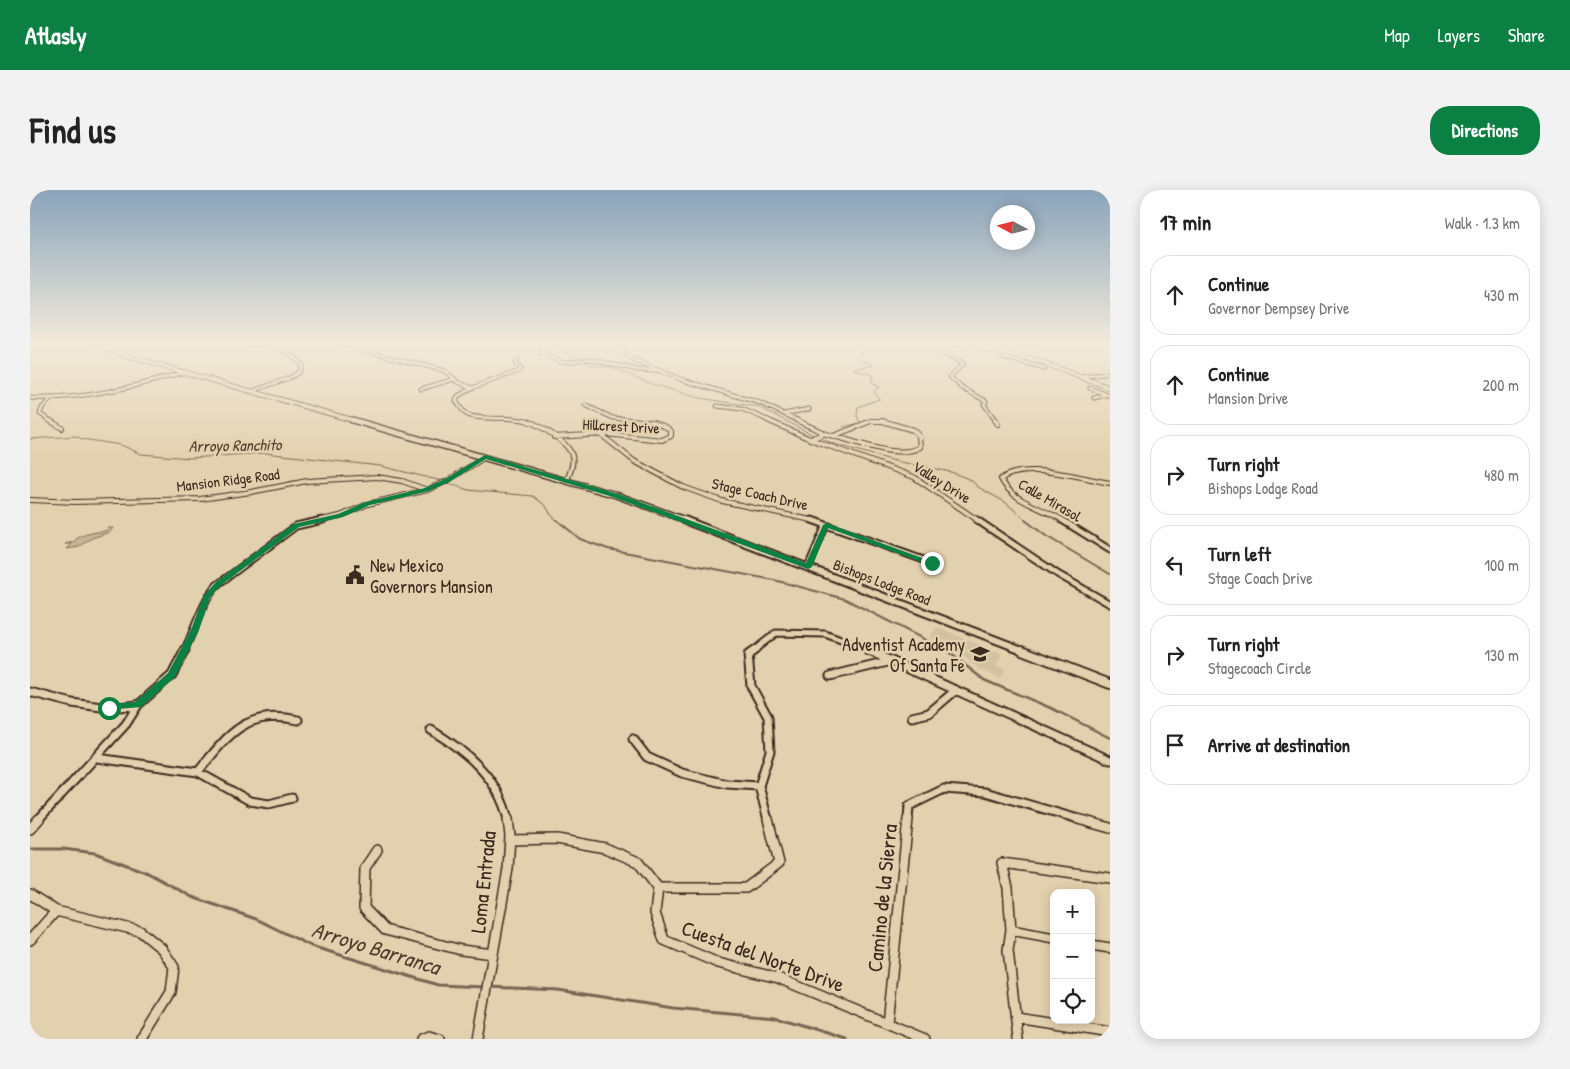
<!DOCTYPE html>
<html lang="en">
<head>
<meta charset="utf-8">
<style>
  body { margin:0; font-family:"Patrick Hand",sans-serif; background:#f2f2f2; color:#222 }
  .controls { position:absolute; right:15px; bottom:15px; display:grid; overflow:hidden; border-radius:10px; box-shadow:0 2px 12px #0003 }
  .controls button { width:45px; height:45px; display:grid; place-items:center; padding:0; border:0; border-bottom:1px solid #e0e0e0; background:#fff; color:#222; font:25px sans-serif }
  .compass { position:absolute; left:960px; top:15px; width:45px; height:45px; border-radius:50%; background:#fff; box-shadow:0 2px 12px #0003; rotate:277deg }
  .stop { position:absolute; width:15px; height:15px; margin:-11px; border:4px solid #0b8043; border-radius:50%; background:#fff }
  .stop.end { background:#0b8043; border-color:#fff; box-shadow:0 1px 5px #0008 }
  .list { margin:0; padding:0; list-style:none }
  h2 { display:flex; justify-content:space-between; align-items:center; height:65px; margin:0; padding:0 20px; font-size:21px }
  h2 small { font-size:16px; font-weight:400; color:#767676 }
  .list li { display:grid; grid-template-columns:32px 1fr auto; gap:15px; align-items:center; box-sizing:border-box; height:80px; margin:0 10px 10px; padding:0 10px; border:1px solid #e0e0e0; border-radius:20px }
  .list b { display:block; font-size:19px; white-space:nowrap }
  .list p { margin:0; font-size:16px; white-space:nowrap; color:#767676 }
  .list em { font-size:16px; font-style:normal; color:#767676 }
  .icon { flex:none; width:28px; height:28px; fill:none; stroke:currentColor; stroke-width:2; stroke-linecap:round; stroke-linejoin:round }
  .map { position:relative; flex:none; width:1080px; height:849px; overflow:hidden; border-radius:20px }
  header { display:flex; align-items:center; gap:30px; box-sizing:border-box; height:70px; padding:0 25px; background:#0b8043; color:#fff }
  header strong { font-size:24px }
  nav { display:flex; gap:28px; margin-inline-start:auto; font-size:18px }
  .intro { display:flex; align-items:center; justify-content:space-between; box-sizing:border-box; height:120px; padding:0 30px }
  h1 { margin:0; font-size:35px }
  .button { padding:12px 22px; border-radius:20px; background:#0b8043; color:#fff; font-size:18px; font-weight:700 }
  main { display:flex; gap:30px; padding:0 30px }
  aside { flex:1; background:#fff; border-radius:20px; box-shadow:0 2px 12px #0003 }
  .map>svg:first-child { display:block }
  .built { fill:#d3c2a1 }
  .green { fill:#c4b394; stroke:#806e59 }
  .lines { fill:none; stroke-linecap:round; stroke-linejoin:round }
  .stream-far3 { stroke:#766552; stroke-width:1 }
  .stream-far2 { stroke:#766552; stroke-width:2 }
  .stream-far1 { stroke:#766552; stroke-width:2.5 }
  .stream { stroke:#766552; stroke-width:3 }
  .minor-far4-casing { stroke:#3b2a1e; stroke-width:5 }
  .minor-far3-casing { stroke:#3b2a1e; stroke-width:6 }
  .minor-far2-casing { stroke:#3b2a1e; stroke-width:9 }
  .minor-far1-casing { stroke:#3b2a1e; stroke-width:11 }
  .minor-casing { stroke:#3b2a1e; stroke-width:12 }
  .tertiary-far3-casing { stroke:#3b2a1e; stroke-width:5.5 }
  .tertiary-far2-casing { stroke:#3b2a1e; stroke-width:8 }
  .tertiary-far1-casing { stroke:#3b2a1e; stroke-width:10 }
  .tertiary-casing { stroke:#3b2a1e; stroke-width:12 }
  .secondary-casing { stroke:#3b2a1e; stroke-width:6 }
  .minor-far4 { stroke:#e2d1ae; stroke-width:3 }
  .minor-far3 { stroke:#e2d1ae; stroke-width:4 }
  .minor-far2 { stroke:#e2d1ae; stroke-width:5 }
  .minor-far1 { stroke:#e2d1ae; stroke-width:7 }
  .minor { stroke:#e2d1ae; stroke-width:9 }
  .tertiary-far3 { stroke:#e2d1ae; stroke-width:4 }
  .tertiary-far2 { stroke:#e2d1ae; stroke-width:5 }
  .tertiary-far1 { stroke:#e2d1ae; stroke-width:6 }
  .tertiary { stroke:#e2d1ae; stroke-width:8 }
  .secondary { stroke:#e2d1ae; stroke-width:4.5 }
  .route { fill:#0b8043 }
  .labels { text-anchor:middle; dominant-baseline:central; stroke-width:5; stroke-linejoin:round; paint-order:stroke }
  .far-street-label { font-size:15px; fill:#3b2a1e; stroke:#e2d1ae }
  .far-water-label { font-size:16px; font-style:italic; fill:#4f3e2f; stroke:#e2d1ae }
  .poi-label { font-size:18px; fill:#3b2a1e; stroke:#e2d1ae; text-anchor:start }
  .near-street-label { font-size:21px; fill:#3b2a1e; stroke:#e2d1ae }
  .near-water-label { font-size:22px; font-style:italic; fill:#4f3e2f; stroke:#e2d1ae }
</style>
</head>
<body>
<header>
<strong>Atlasly</strong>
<nav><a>Map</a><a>Layers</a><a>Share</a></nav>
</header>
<div class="intro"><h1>Find us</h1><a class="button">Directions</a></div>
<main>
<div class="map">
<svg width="1080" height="849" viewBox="0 0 1080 849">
  <rect width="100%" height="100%" fill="#e2d1ae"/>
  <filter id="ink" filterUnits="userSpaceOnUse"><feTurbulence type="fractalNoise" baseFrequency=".02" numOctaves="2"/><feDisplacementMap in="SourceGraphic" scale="10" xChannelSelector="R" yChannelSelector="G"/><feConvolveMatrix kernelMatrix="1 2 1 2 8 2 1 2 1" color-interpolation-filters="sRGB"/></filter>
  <g filter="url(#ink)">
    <path class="built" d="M907,437l62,26 2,4 -5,9 9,4 -5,8 -21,-9 -26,-21 -23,-11z"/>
    <path class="green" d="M78,338h5l-3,4 -18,6 -13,9 -12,2 5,-5h-7l9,-2c3,-7 20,-10 31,-11z"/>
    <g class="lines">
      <path class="stream-far3" d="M501,154l31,7 17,7
        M552,170l8,5 21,2 41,17 47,14 60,9 56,29
        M813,237l17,-4 -3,-7 1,-9 21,-8 -5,-7 5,-5 -7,-3v-9l-19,-6 21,-4 -14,-6 -1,-3 3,-2 -4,-10
        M789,247l15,7 61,17 56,11 20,8 7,7 27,15 22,19
        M0,249l46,-3 6,3 39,6 20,9 49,4 75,-5 115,13 62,15
        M418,293l20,7 65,6 13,10 5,9 7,6"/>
      <path class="stream-far2" d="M527,330l23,19 28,10 166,31 71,19 102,52
        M995,330l21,16 64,38"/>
      <path class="stream-far1" d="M916,460l38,30 69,29 57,29"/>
      <path class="stream" d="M0,659h33l32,4 53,20 44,24 64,22 55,27 127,39 46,2
        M459,797l69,3 115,18 102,9 72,22"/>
      <g class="minor-far4-casing">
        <path id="minor-far4" d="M217,154c21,2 41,3 54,21l-2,7 -10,6 -36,13
          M312,154l103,27 13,11 14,6 -14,8 -2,5c3,4 6,10 10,13 9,7 47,2 63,7
          M590,154l7,12 8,5 45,18 80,24 39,18
          M929,154l-8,1 -10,8 22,11 -13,13 12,11 24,13 -2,3 12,17
          M988,154l16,3
          M511,163l22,9 27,-3 48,11 17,1
          M973,167l41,12
          M1051,187l29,-4
          M442,198l47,-17 1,-2 -5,-5 2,-4
          M1060,198l20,8
          M391,199l33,-10
          M0,208c53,2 104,-11 155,-26
          M1064,208l11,-3
          M555,215l28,13 35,3
          M687,216l25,3 28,12
          M754,224l25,-5
          M21,231l-11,-7 2,-6 10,-10
          M841,231h12"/>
      </g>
      <g class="minor-far3-casing">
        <path id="minor-far3" d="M19,230l13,8
          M495,230c13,4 44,22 47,36 2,8 -2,17 -5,24
          M737,230l43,19 104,38 65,44
          M766,230l26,12 -1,3 -11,4
          M965,230l3,4
          M569,243l35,28 49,26 39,14 94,20
          M792,243c25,5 75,28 98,14l-1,-11 -6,-6 -31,-9h-11l-35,14
          M524,247l51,-3 57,6 9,-4v-5l-5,-4 -13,-5 -27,-2
          M0,310l45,2 125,-3 51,-7 56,-11 70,-4 25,4 25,9
          M287,331l23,-5 28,-12 59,-14 20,-9 38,-24
          M1034,331c-20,-13 -52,-19 -63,-42 24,-18 81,-1 109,4"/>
      </g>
      <g class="minor-far2-casing">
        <path id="minor-far2" d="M947,330l82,55 51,29
          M1032,330l48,30
          M796,335l106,38
          M778,377l18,-42 -14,-5
          M154,461c11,-22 17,-47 33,-66l79,-59 27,-6
          M723,461l23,-18 49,1 45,17"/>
      </g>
      <g class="minor-far1-casing">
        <path id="minor-far1" d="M725,460l-7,5 3,31 17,31 2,34 -11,35 9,34
          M837,460l243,110
          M800,486l62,-15
          M0,502l42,11 37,5 29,-3 34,-30 13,-25
          M882,527l17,-4 27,-23
          M401,540c35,21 68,48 77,90
          M603,549l14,18 35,16 45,11 32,2
          M67,568l101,14 52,29 19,3 23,-6
          M168,582c30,-37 48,-64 100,-52
          M8,630l88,-96 12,-19
          M878,630l1,-14 35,-17 41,3 97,28"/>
      </g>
      <g class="minor-casing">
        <path id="minor" d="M1048,629l32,9
          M0,639l9,-10
          M480,650l47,-1 48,9 33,14 20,26
          M347,660l-12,18 -1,40 21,22 76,20 32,4
          M628,698h88l33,-25 -11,-44
          M628,698l-3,25 9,27 54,23 60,15 147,61
          M0,704l26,17 84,20 22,18 12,18 -3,25 -29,47
          M981,740l43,8
          M0,750l26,-29
          M1061,755l19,3
          M986,827l94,15
          M857,833l21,-204
          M391,849l8,-3 11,3
          M448,849l30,-170 2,-33 -2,-17
          M988,849l-10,-89 3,-20 -3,-42 -6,-25 108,15"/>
      </g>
      <g class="tertiary-far3-casing">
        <path id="tertiary-far3" d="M67,154l26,11 233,66"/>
      </g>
      <g class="tertiary-far2-casing">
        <path id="tertiary-far2" d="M322,230l264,75 72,26"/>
      </g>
      <g class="tertiary-far1-casing">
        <path id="tertiary-far1" d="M654,330l341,131"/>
      </g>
      <g class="tertiary-casing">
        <path id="tertiary" d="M992,460l88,34"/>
      </g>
      <g class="secondary-casing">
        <path id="secondary" d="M938,154l72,18 70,26"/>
      </g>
      <use href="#minor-far4" class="minor-far4"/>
      <use href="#minor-far3" class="minor-far3"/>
      <use href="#minor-far2" class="minor-far2"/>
      <use href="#minor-far1" class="minor-far1"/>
      <use href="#minor" class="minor"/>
      <use href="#tertiary-far3" class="tertiary-far3"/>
      <use href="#tertiary-far2" class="tertiary-far2"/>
      <use href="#tertiary-far1" class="tertiary-far1"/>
      <use href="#tertiary" class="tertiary"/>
      <use href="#secondary" class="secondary"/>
    </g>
  </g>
  <linearGradient id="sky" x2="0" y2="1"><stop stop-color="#8aa4ba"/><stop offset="0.56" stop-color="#f2eadb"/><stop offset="1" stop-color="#f2eadb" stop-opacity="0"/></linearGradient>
  <rect width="1080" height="273" fill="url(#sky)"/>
  <path class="route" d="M455,265l133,39 188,69 17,-38 3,-2 110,40 -6,2 -102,-37 -16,39 -4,2 -195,-72 -127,-38 -37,23 -20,9 -59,14 -27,12 -44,10 -79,59 -10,11 -11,33 -24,47 -34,30 -35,3v-5l3,-1 26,-2 33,-29 23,-43 12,-33 12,-14 79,-59 44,-10 28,-12 59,-14 20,-9z"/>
  <defs>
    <g id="civic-bare" transform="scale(1.5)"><path d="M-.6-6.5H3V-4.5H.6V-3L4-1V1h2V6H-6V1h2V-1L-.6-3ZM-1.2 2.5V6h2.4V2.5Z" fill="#3b2a1e" stroke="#e2d1ae" stroke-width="2.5" paint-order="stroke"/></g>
    <g id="school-bare" transform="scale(1.5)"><path d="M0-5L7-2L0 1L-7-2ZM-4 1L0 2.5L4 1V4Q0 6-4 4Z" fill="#3b2a1e" stroke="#e2d1ae" stroke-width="2.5" paint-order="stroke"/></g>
  </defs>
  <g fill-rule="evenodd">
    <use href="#civic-bare" x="325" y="385"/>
    <use href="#school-bare" x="950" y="464"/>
  </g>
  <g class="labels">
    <g class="far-street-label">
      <text transform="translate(591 236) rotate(3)">Hillcrest Drive</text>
      <text transform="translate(198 290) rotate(-7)">Mansion Ridge Road</text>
      <text transform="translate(912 292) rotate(32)">Valley Drive</text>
      <text transform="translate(730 304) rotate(13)">Stage Coach Drive</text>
      <text transform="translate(1020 310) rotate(30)">Calle Mirasol</text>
      <text transform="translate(852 392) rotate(21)">Bishops Lodge Road</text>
    </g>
    <g class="far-water-label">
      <text transform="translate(205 255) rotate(-1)">Arroyo Ranchito</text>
    </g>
    <g class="poi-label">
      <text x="340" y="375">New Mexico<tspan x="340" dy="21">Governors Mansion</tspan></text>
      <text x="935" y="454" text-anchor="end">Adventist Academy<tspan x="935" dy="21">Of Santa Fe</tspan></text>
    </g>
    <g class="near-street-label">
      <text transform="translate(453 692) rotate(-84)">Loma Entrada</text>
      <text transform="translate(852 708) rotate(-84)">Camino de la Sierra</text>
      <text transform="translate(733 766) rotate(20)">Cuesta del Norte Drive</text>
    </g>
    <g class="near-water-label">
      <text transform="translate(346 758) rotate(17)">Arroyo Barranca</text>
    </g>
  </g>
</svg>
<div class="controls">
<button>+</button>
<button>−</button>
<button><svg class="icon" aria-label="locate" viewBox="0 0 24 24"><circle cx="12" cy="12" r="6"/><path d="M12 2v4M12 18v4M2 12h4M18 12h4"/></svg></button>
</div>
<svg class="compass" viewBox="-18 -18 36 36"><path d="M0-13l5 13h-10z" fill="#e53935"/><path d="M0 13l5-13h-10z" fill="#767676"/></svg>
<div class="stop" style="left:79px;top:518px"></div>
<div class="stop end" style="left:902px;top:373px"></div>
</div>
<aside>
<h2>17 min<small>Walk · 1.3 km</small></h2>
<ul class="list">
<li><svg class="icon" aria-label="ahead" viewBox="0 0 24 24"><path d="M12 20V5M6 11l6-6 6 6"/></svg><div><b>Continue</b><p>Governor Dempsey Drive</p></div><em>430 m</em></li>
<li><svg class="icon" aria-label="ahead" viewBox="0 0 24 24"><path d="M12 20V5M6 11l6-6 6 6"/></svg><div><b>Continue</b><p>Mansion Drive</p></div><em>200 m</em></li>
<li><svg class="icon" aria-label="right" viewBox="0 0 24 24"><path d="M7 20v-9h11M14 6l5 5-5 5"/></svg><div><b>Turn right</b><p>Bishops Lodge Road</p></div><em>480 m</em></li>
<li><svg class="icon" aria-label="left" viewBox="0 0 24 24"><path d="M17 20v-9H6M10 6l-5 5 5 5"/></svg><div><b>Turn left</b><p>Stage Coach Drive</p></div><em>100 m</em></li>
<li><svg class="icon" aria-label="right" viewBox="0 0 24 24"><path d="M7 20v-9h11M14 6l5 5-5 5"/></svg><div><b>Turn right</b><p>Stagecoach Circle</p></div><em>130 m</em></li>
<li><svg class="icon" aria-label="arrive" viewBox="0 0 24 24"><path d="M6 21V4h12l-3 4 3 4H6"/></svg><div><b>Arrive at destination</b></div></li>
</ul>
</aside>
</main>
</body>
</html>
